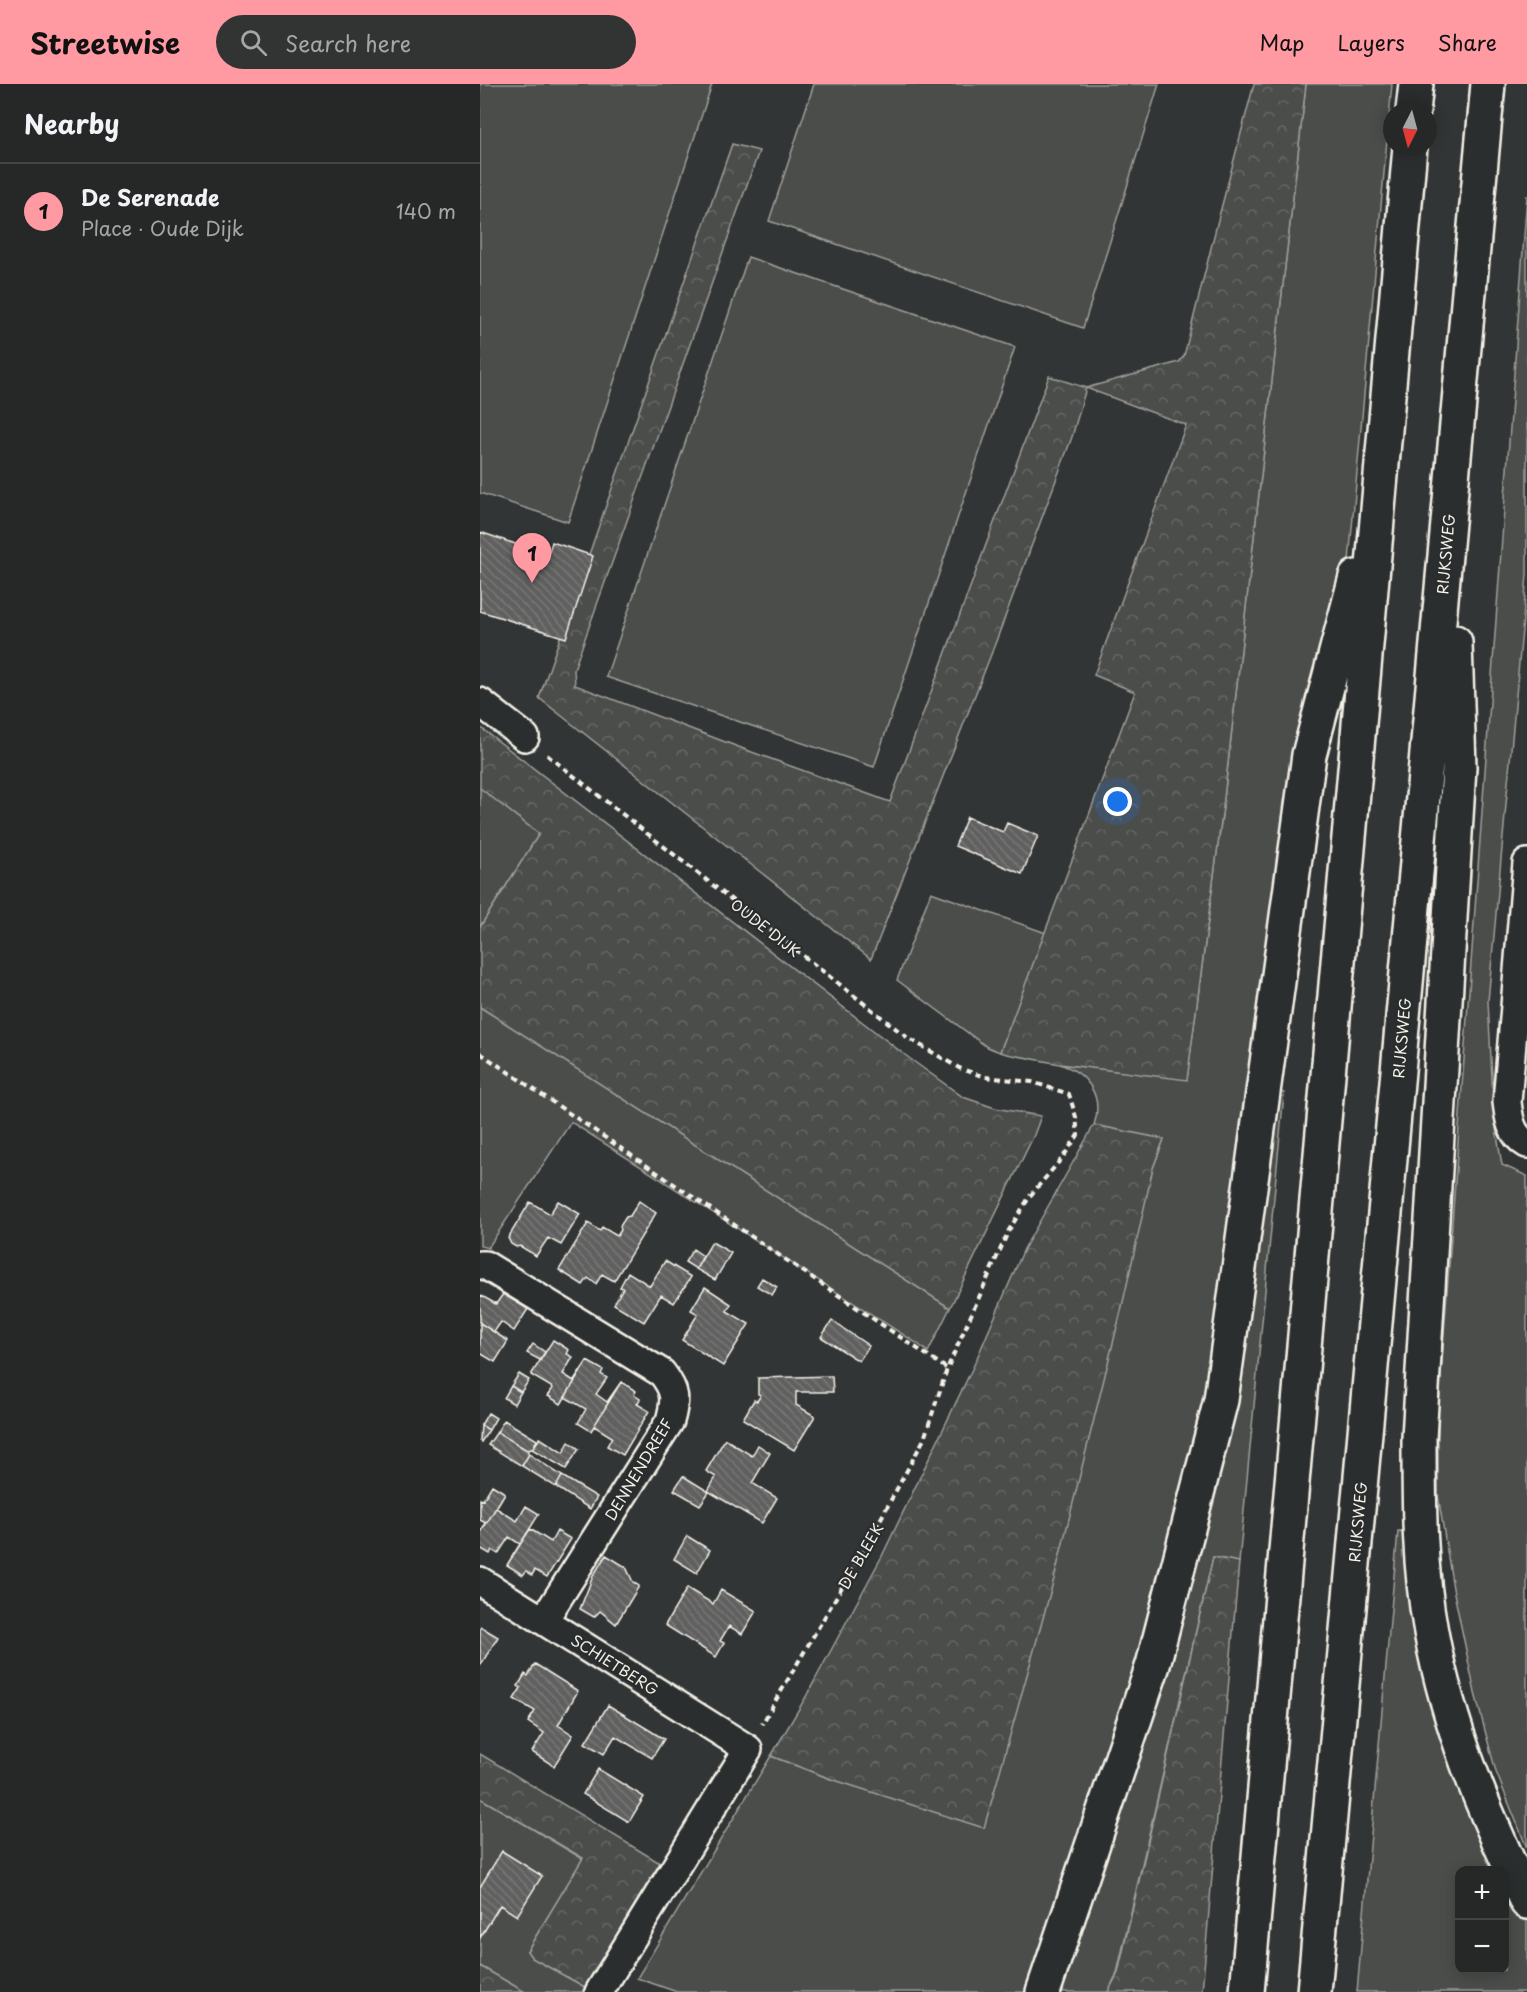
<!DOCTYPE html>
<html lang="en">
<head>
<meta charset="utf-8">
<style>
  body { margin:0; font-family:"Playpen Sans",sans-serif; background:#323434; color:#f1f3f6 }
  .controls { position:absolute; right:18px; bottom:18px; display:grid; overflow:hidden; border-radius:12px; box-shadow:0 3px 15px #0003 }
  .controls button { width:54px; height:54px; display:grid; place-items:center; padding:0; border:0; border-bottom:2px solid #424445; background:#262828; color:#f1f3f6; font:30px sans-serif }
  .compass { position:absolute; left:903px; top:18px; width:54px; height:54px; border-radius:50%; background:#262828; box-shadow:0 3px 15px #0003; rotate:186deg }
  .you { position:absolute; left:638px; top:718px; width:21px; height:21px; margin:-15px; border:4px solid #fff; border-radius:50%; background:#1a73e8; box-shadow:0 0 0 9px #1a73e833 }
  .badge { display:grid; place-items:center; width:39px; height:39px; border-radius:50%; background:#ff9aa2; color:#111; font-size:20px; font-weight:700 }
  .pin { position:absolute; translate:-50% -50px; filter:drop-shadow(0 2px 3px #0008) }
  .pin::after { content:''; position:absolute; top:32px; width:21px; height:18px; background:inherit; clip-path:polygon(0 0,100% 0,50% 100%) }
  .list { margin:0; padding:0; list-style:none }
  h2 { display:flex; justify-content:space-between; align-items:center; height:78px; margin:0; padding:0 24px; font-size:26px }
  h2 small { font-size:20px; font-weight:400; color:#a4a6a8 }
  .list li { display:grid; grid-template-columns:39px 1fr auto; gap:18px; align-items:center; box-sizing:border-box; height:96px; padding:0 24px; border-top:2px solid #424445 }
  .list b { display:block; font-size:22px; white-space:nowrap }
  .list p { margin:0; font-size:20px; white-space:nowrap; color:#a4a6a8 }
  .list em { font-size:20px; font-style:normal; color:#a4a6a8 }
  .icon { flex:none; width:33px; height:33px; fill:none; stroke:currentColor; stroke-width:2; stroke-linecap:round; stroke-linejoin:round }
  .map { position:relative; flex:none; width:1047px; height:1908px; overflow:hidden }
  header { display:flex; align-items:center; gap:36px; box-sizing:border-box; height:84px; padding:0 30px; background:#ff9aa2; color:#111 }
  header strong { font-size:28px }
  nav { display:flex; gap:33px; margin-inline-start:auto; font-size:21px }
  .search { width:420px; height:54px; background:#323434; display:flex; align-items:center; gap:15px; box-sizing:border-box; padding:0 21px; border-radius:33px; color:#a4a6a8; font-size:22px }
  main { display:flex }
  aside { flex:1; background:#262828 }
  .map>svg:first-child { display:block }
  .grass { fill:#4b4d4c; stroke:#a09f9a; stroke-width:1.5 }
  .forest { fill:url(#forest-crowns); stroke:#a09f9a; stroke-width:1.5 }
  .building { fill:url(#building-back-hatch); stroke:#f4f1e8; stroke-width:1.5 }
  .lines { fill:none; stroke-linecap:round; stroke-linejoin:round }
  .minor-casing { stroke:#f4f1e8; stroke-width:32 }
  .motorway-casing { stroke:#f4f1e8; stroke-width:38 }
  .path { stroke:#f4f1e8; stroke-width:4; stroke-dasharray:6 4.5; stroke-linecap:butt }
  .minor { stroke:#2a2d2e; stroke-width:27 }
  .motorway { stroke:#2a2d2e; stroke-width:33 }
  .labels { text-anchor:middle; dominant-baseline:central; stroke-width:4.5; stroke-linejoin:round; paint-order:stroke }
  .street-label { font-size:15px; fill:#f4f1e8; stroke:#2a2d2e }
</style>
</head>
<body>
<header>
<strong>Streetwise</strong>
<div class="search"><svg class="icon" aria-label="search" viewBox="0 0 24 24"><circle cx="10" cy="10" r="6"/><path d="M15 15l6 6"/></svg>Search here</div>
<nav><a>Map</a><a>Layers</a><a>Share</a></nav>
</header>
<main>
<aside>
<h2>Nearby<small></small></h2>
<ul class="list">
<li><span class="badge">1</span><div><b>De Serenade</b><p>Place · Oude Dijk</p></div><em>140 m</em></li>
</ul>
</aside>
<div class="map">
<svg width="1047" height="1908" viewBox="0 0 1047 1908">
  <defs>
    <pattern id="forest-crowns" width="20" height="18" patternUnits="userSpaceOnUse" patternTransform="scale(1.5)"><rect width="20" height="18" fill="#4b4d4c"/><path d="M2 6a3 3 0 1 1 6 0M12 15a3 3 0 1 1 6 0" fill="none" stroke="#666766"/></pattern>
    <pattern id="building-back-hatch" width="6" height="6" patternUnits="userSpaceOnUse" patternTransform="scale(1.5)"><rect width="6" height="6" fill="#5f605f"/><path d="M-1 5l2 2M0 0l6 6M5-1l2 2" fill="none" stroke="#777776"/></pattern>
  </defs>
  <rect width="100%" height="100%" fill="#323535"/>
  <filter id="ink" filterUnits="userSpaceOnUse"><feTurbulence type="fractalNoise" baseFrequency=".0167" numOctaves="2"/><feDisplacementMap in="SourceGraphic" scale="12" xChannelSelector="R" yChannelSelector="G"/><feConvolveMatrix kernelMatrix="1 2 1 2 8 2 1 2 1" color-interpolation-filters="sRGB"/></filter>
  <g filter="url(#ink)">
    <path class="grass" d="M0,0h232l-144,438 -88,-29z
      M334,0h345l-76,244 -314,-107z
      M826,0h86l-46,510 -114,699 -80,329 -120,370h-355l-40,-14 134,-222 60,23 322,-611 11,-29 -70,-14c10,-29 -7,-52 -34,-61l127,15 36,-272z
      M1047,111v380l-39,426 6,116 8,48 25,11v672l-31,-76 -21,-79 -22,-105 -15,-93v-79z
      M268,173l267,90 -141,420 -268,-90z
      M0,704l59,46 -59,93z
      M451,808l115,41 -46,119 -13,-5 -90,-67z
      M0,923l470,301 -22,44 -10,-8 -347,-222 -83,126 -8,-2z
      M796,1007l8,2 -45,469 -26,-5 -96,416 -9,19h-53l71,-209z
      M918,1447l9,1 94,338h-41v100h44l1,-93 22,42v73h-170z
      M0,1714l103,61 -56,92 5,7 53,29 -3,5h-57l-45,-26z"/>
    <path class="forest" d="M774,0h52l-83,723 -36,273 -127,-16 -53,-10 -7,-2 135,-360 -41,-17 92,-250 -100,-37 -14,49 -80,215 -121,307 -332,-261 193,-554 27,7 -185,518 1,16 174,66 141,51 159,-426 37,12 93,-26 5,-6 33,-132z
      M0,643l429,331 54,39 32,11 46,8 -7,19 -84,173 -470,-301v-80l59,-93 -59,-46z
      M614,1041l70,14 -11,29 -32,143 -67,268 -70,249 -153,-49 -60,-23 32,-54 79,-146 92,-191 50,-116z
      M733,1473l26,5 -37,430h-94l10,-19z
      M0,1670l180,109 -75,124 -53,-29 -5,-7 56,-93 -103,-60z
      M0,1882l45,26h-45z"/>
    <path class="building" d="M0,448l68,23 4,-13 41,14 -27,82 -86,-27z
      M487,733l36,15 4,-9 31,13 -16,38 -67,-28z
      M78,1117l22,13 -19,31 -13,-7 -12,18 -16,-10 -4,1 -5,-3 -3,-6 22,-36 20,12z
      M159,1117l17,12 -42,68 -12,-7 -6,10 -8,-6 -5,7 -24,-15 29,-47 12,8 2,-4 15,9 4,-6 -1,-4 6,-9 4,-1z
      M232,1158l19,11 -16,27 -19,-11z
      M213,1165l10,7 -7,13 -11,-7z
      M185,1177l26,16 -17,26 -13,-8 -17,27 -30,-18 9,-16 -3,-1 8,-15 22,14z
      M282,1194l15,9 -5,8 -15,-9z
      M225,1203l26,17 -4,7 22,13 -26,42 -41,-26 16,-26 -7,-4z
      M23,1210l25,15 -14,22 -13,-9 -7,10 -14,-9v-28l16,9z
      M352,1237l37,25 -10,15 -38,-24z
      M0,1239l28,18 -13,21 -15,-9z
      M73,1256l16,10 -2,4 6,3 -10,17 11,7 13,-20 -26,43 -13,-8 5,-8 -22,-13z
      M53,1260l12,8 -5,8 -13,-7z
      M107,1277l16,9 -2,4 6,4 -11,16 11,8 14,-20 -30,49 -13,-8 8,-14 -21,-12 -4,7z
      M39,1290l10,6 -8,12 -10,-6z
      M352,1292l1,16h-37v13l19,11 -21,34 -51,-31 11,-19 3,1 4,-6 -3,-1v-16z
      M141,1298l15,9 -2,4 6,4 -3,5 12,7 -26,44 -16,-9 5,-9 -18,-11z
      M31,1302l10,6 -7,12 -10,-6z
      M8,1329l8,5 -7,12 -8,-5z
      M24,1336l33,20 -5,9 -5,1 -30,-18z
      M1,1341l8,5 -8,12 -1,-1z
      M17,1348l30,18 2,4 -7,12 -34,-21z
      M60,1354l23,15 6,-11 10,7 -13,20 -34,-20z
      M245,1355l27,17 6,-11 12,8 -18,30 25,15 -15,25 -54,-32 8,-14 -10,-6z
      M49,1370l33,22 -6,11 -34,-21z
      M82,1392l35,21 -7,12 -34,-22z
      M203,1392l26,16 -9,13 -26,-15z
      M12,1401l13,8 -25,41 6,-11 -6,-3v-21l3,1z
      M25,1409l-9,15 21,13 9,-15 13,8 -32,51 13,-21 -11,-7 -11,17 -6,-4 -2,4 -10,-6v-14z
      M50,1445l21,13 6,-11 14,8 -24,38 -12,-7 -3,5 -6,-4 -3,4 -16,-10z
      M207,1452l23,14 -13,23 -23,-14z
      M126,1471l20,12 7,15 6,4 -23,38 -16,-13 -6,6 -14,-8 13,-33z
      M207,1504l26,16 8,-14 35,21 -14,23 -13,-8 -9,15 4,2 -8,14 -51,-32z
      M1,1543l17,10 -18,29v-37z
      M55,1580l43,27 -20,34 15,10 -19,31 -22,-14 12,-19 -16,-11 7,-11 -21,-12 7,-11 -3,-2 7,-12 3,2z
      M128,1621l56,34 -12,19 -37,-22 -11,18 -19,-11z
      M118,1685l46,28 -15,25 -46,-28z
      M22,1767l40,25 -25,40 -17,-11 -20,33v-51z"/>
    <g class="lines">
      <g class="minor-casing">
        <path id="minor" d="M0,618l45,35
          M1047,779l-20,239c2,17 4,33 20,42
          M0,1181h5l177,108c14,18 14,26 8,48l-126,199
          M0,1497l268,168 -149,243"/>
      </g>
      <g class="motorway-casing">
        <path id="motorway" d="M933,27l3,-27
          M975,558l4,125 -40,671c0,65 0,130 12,194 18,97 54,182 96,270
          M563,1908l110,-327 68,-265 88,-645 47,-178
          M767,1908l163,-1845
          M834,1908l174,-1908"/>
      </g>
      <path class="path" d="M67,671l361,283 51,30 26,9 47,5 37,12 7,23 2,18 -15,22 -33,39 -21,34 -62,139 -23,70 -58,107 -104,178
        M0,969l466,315"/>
      <use href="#minor" class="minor"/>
      <use href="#motorway" class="motorway"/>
    </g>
  </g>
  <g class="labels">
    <g class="street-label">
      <text transform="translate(965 470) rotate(-85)">RIJKSWEG</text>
      <text transform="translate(286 843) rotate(38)">OUDE DIJK</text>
      <text transform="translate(921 954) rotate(-85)">RIJKSWEG</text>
      <text transform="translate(158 1385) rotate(-59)">DENNENDREEF</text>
      <text transform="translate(877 1438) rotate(-85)">RIJKSWEG</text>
      <text transform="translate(380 1472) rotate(-60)">DE BLEEK</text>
      <text transform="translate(135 1580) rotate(32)">SCHIETBERG</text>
    </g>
  </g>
</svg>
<div class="controls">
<button>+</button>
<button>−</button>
</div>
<svg class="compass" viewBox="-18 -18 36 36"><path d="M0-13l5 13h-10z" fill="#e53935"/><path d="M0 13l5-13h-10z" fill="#a4a6a8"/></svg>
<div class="you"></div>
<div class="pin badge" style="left:52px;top:499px">1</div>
</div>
</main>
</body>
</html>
